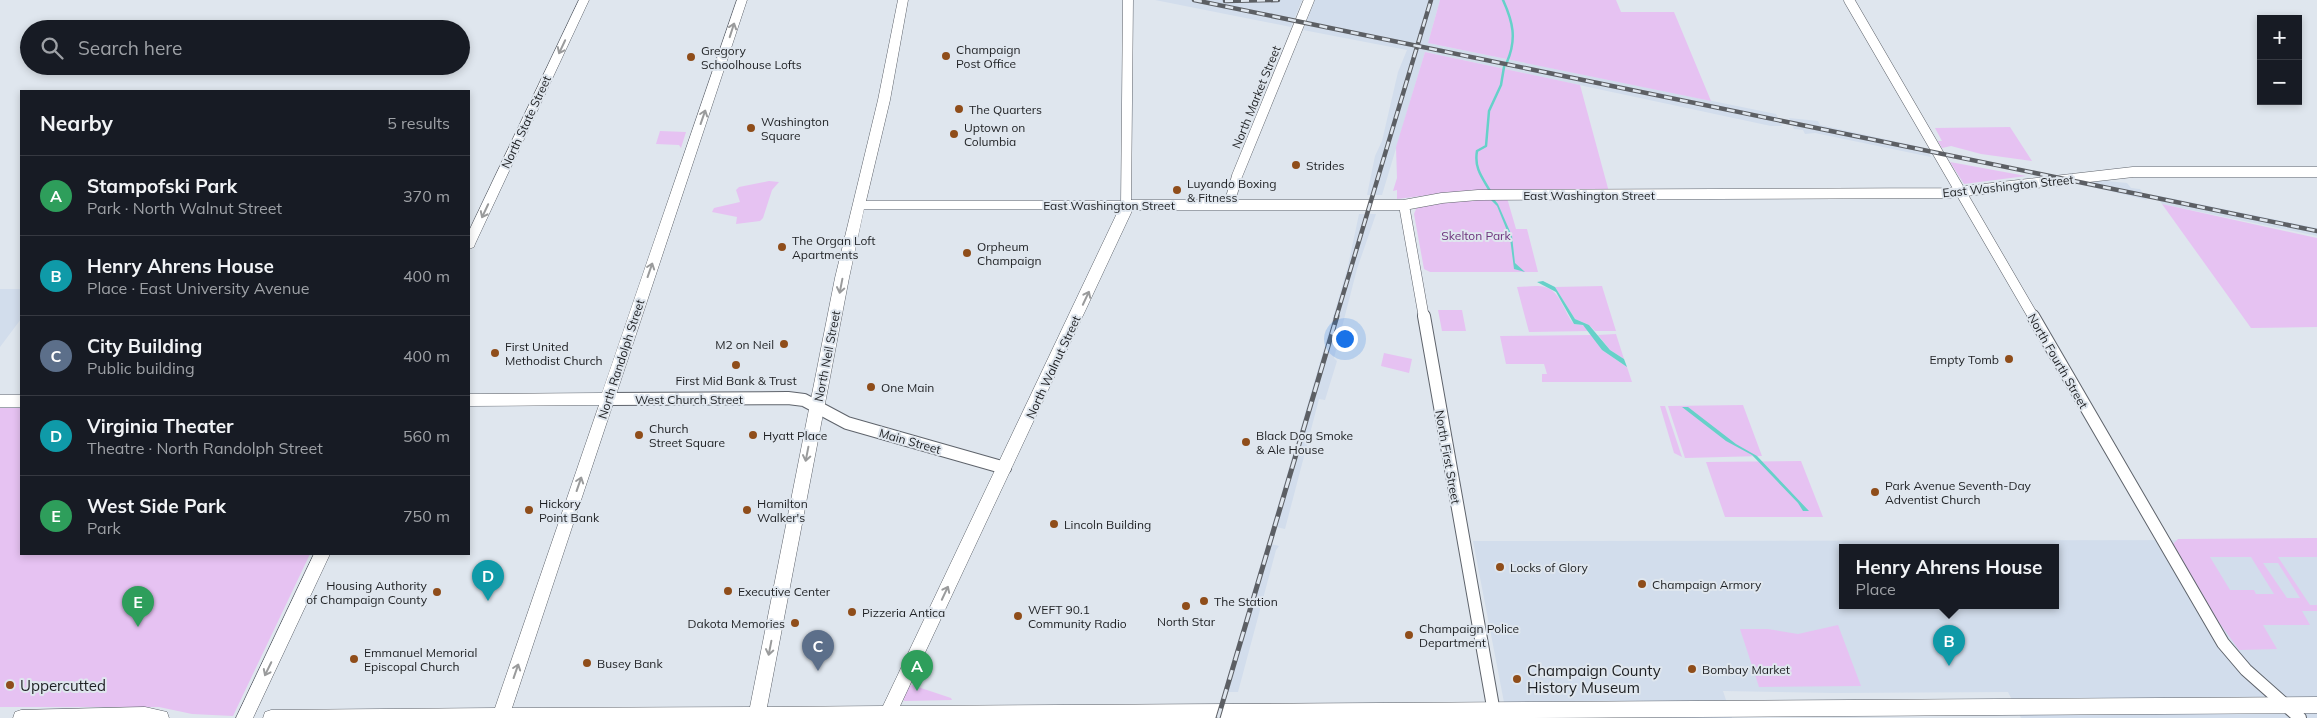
<!DOCTYPE html>
<html lang="en">
<head>
<meta charset="utf-8">
<style>
  body { margin:0; font-family:Mulish,sans-serif; background:#20242c; color:#f1f3f6 }
  .controls { position:absolute; right:15px; top:15px; display:grid; overflow:hidden; border-radius:0px; box-shadow:0 2px 8px #0003 }
  .controls button { width:45px; height:45px; display:grid; place-items:center; padding:0; border:0; border-bottom:1px solid #363941; background:#171b24; color:#f1f3f6; font:25px sans-serif }
  .you { position:absolute; left:1344px; top:338px; width:18px; height:18px; margin:-12px; border:4px solid #fff; border-radius:50%; background:#1a73e8; box-shadow:0 0 0 8px #1a73e833 }
  .badge { display:grid; place-items:center; width:32px; height:32px; border-radius:50%; background:#c5a893; color:#fff; font-size:16px; font-weight:700 }
  .pin { position:absolute; translate:-50% -41px; filter:drop-shadow(0 1px 2px #0008) }
  .pin::after { content:''; position:absolute; top:26px; width:18px; height:15px; background:inherit; clip-path:polygon(0 0,100% 0,50% 100%) }
  .popup { position:absolute; left:1839px; top:544px; width:220px; height:65px; box-sizing:border-box; display:grid; place-content:center; border-radius:0px; background:#171b24; filter:drop-shadow(0 1px 4px #0005); font-size:16px; white-space:nowrap; color:#9ea1a6 }
  .popup b { font-size:19px; color:#f1f3f6 }
  .popup::after { content:''; position:absolute; left:50%; top:100%; margin-left:-10px; border:10px solid transparent; border-top-color:#171b24 }
  .list { margin:0; padding:0; list-style:none }
  h2 { display:flex; justify-content:space-between; align-items:center; height:65px; margin:0; padding:0 20px; font-size:21px }
  h2 small { font-size:16px; font-weight:400; color:#9ea1a6 }
  .list li { display:grid; grid-template-columns:32px 1fr auto; gap:15px; align-items:center; box-sizing:border-box; height:80px; padding:0 20px; border-top:1px solid #363941 }
  .list b { display:block; font-size:19px; white-space:nowrap }
  .list p { margin:0; font-size:16px; white-space:nowrap; color:#9ea1a6 }
  .list em { font-size:16px; font-style:normal; color:#9ea1a6 }
  .icon { flex:none; width:28px; height:28px; fill:none; stroke:currentColor; stroke-width:2; stroke-linecap:round; stroke-linejoin:round }
  .map { position:relative; flex:none; width:2317px; height:718px; overflow:hidden }
  .search { position:absolute; background:#171b24; box-shadow:0 2px 8px #0003; left:20px; top:20px; width:450px; height:55px; display:flex; align-items:center; gap:12px; box-sizing:border-box; padding:0 18px; border-radius:28px; color:#9ea1a6; font-size:19px }
  .panel { position:absolute; background:#171b24; box-shadow:0 2px 8px #0003; left:20px; top:90px; width:450px; height:465px; border-radius:0px }
  .map>svg:first-child { display:block }
  .built { fill:#d2ddec; fill-rule:evenodd }
  .green { fill:#e6c2f2; fill-rule:evenodd }
  .water { fill:#66d1c9 }
  .lines { fill:none; stroke-linecap:round; stroke-linejoin:round }
  .stream { stroke:#66d1c9; stroke-width:2.5 }
  .minor-far1-casing { stroke:#5e636b; stroke-width:11 }
  .minor-casing { stroke:#5e636b; stroke-width:14 }
  .major-casing { stroke:#5e636b; stroke-width:1 }
  .minor-far1 { stroke:#fff; stroke-width:10 }
  .minor { stroke:#fff; stroke-width:12 }
  .major { fill:#fff; fill-rule:evenodd }
  .rail-far1-casing { stroke:#5c5f64; stroke-width:4.5 }
  .rail-casing { stroke:#5c5f64; stroke-width:5 }
  .rail-far1 { stroke:#dfe6ee; stroke-width:2.5; stroke-dasharray:8; stroke-linecap:butt }
  .rail { stroke:#dfe6ee; stroke-width:3; stroke-dasharray:10; stroke-linecap:butt }
  .oneway { stroke:#9a9b9c }
  .poi-dot { fill:#8f4d1a; stroke:#dfe6ee; stroke-width:2 }
  .labels { text-anchor:middle; dominant-baseline:central; stroke-width:4; stroke-linejoin:round; paint-order:stroke }
  .poi-label { font-size:12px; fill:#1e2023; stroke:#dfe6ee; text-anchor:start }
  .street-label { font-size:12px; fill:#1e2023; stroke:#dfe6ee }
  .park-label { font-size:12px; fill:#6c337c; stroke:#dfe6ee }
  .near-poi-label { font-size:15px; fill:#1e2023; stroke:#dfe6ee; text-anchor:start }
</style>
</head>
<body>
<div class="map">
<svg width="2317" height="718" viewBox="0 0 2317 718">
  <rect width="100%" height="100%" fill="#dfe6ee"/>
  <path class="built" d="M1155,0h147l-11,27z
    M1315,0h125l-12,43 348,71 6,12h-11l-346,-74 -43,143h-15l8,-39 7,-15 16,-69 9,-22 -104,-20z
    M1789,118l29,3 2,4 106,23 5,9 -116,-24 -10,1 -2,-4 -9,-1z
    M2097,180l30,3 4,5 9,1 7,11 -71,-17z
    M2155,195l162,33v8l-155,-32z
    M1359,214h17l-19,55 -23,89 3,3 -12,39 -6,-1 -34,130 -13,-3 76,-260z
    M0,289h21v30l-21,28z
    M2317,540v178h-296l-13,-26 -174,1 -111,-2 9,27h-225l-34,-177zM1843,547h212v58h-212z
    M1267,543l12,3 -3,4 -38,142h-15z"/>
  <path class="green" d="M1440,0h176l5,12h53l37,89 -283,-58z
    M1425,52l155,33 29,107 -163,1 -49,6v-9l-4,1 4,-13 -1,-31z
    M2010,127l22,34 -51,-7 -30,-8 -9,2 -4,-7h4l-7,-13z
    M660,131l26,1 -5,16 -2,-3 -23,-1z
    M1950,162l76,14 -62,8z
    M769,181l10,1 -7,8 -9,28 -3,3 -24,3 1,-7 -25,-5 2,-4 26,-6 -4,-12 3,-3z
    M1507,198l9,31h11l11,43h-108l-6,-3 -10,-55 3,-7 18,-5z
    M2162,204l155,34v89l-66,1z
    M1602,286l14,45h-21l-6,-6 -14,-6 -20,-32z
    M1517,287c9,0 20,-2 28,0 16,4 19,26 29,37l9,1 6,6 -60,1z
    M1438,310h24l4,21h-24z
    M1616,334l8,25 -14,-9 -12,-15z
    M1592,335l10,15 25,17 5,15h-90v-8h5l-3,-10h-38l-6,-28z
    M1384,353l28,6 -3,14 -28,-7z
    M1743,405l19,51 -77,2 -17,-52z
    M1660,406h5l17,51 -8,-4z
    M0,408h21v146h289l-77,162 -41,-2 -33,-7h-159z
    M1801,461l22,56h-98l-19,-55z
    M2317,538v19h-39l32,48h7v6h-15l8,14h-47l14,24 -38,1 -21,-29 -45,-77 5,-5zM2210,557h41l23,37h-18l-2,-4h-24zM2263,563h15l22,35h-13z
    M1838,625l23,61 -102,1 -19,-58h28l30,5z
    M912,685l39,13 1,2 -48,1 -1,-4 5,-10z"/>
  <path class="water" d="M1490,199h4l4,5 14,32 3,27 10,9 -11,-3 -4,-31 -13,-32z
    M1543,281l12,6 20,32 14,6 21,25 14,9 3,8 -25,-17 -19,-25 -9,-1 -18,-32 -19,-10z
    M1682,407h6l48,37 21,12 52,55h-6l-5,-8 -46,-48 -26,-14z"/>
  <g class="lines">
    <path class="stream" d="M1503,0c10,22 14,39 4,62
      M1490,191c-8,-14 -16,-23 -13,-40l9,-5 3,-35 12,-26 3,-18"/>
    <g class="minor-far1-casing">
      <path id="minor-far1" d="M1128,0l-2,205h278l38,-7 36,-3 470,-2 185,-21h184
        M1849,0l185,318
        M1229,205l8,-29 72,-176
        M1404,205l20,113"/>
    </g>
    <g class="minor-casing">
      <path id="minor" d="M1424,316l71,402
        M2033,316l190,327 23,27 54,48
        M606,399l182,-1 16,2 43,23 158,45"/>
    </g>
    <g class="major-casing">
      <path id="major" d="M579,0h10l-114,244 -1,3 -5,2v-18z
        M737,0h10l-235,708 238,-1 85,-429 43,-178 20,-100h10l-18,100 -24,101h260l6,4 -1,8 -231,493 1417,-9v16l-783,5h-1271l2,-6 6,-2 224,-2 104,-303 -130,1v-12l133,-1zM864,209h255l-236,497 -116,1 82,-429z
        M0,395h21v12h-21z
        M314,554h16l-77,164h-17z
        M145,707l22,5 2,6h-156l2,-6 6,-2z"/>
    </g>
    <use href="#minor-far1" class="minor-far1"/>
    <use href="#minor" class="minor"/>
    <use href="#major" class="major"/>
    <g class="rail-far1-casing">
      <path id="rail-far1" d="M1194,0l1123,231
        M1225,1l53,-1
        M1336,318l95,-318"/>
    </g>
    <g class="rail-casing">
      <path id="rail" d="M1218,718l119,-402"/>
    </g>
    <use href="#rail-far1" class="rail-far1"/>
    <use href="#rail" class="rail"/>
  </g>
  <defs><path id="oneway-shaft" d="M-6 0H5M1.5-3L5.5 0L1.5 3" fill="none" stroke-width="1.6" stroke-linecap="round" stroke-linejoin="round" transform="scale(1.25)"/></defs>
  <g class="oneway">
    <use href="#oneway-shaft" transform="translate(732 30) rotate(-72)"/>
    <use href="#oneway-shaft" transform="translate(562 47) rotate(115)"/>
    <use href="#oneway-shaft" transform="translate(703 117) rotate(-71)"/>
    <use href="#oneway-shaft" transform="translate(485 211) rotate(115)"/>
    <use href="#oneway-shaft" transform="translate(650 270) rotate(-71)"/>
    <use href="#oneway-shaft" transform="translate(841 286) rotate(101)"/>
    <use href="#oneway-shaft" transform="translate(1086 298) rotate(-65)"/>
    <use href="#oneway-shaft" transform="translate(807 454) rotate(101)"/>
    <use href="#oneway-shaft" transform="translate(579 484) rotate(-71)"/>
    <use href="#oneway-shaft" transform="translate(945 593) rotate(-65)"/>
    <use href="#oneway-shaft" transform="translate(770 648) rotate(101)"/>
    <use href="#oneway-shaft" transform="translate(268 669) rotate(116)"/>
    <use href="#oneway-shaft" transform="translate(516 671) rotate(-71)"/>
  </g>
  <g class="poi-dot">
    <circle cx="946" cy="56" r="5"/>
    <circle cx="691" cy="57" r="5"/>
    <circle cx="959" cy="109" r="5"/>
    <circle cx="751" cy="128" r="5"/>
    <circle cx="954" cy="134" r="5"/>
    <circle cx="1296" cy="165" r="5"/>
    <circle cx="1177" cy="190" r="5"/>
    <circle cx="782" cy="247" r="5"/>
    <circle cx="967" cy="253" r="5"/>
    <circle cx="784" cy="344" r="5"/>
    <circle cx="495" cy="353" r="5"/>
    <circle cx="2009" cy="359" r="5"/>
    <circle cx="736" cy="365" r="5"/>
    <circle cx="871" cy="387" r="5"/>
    <circle cx="639" cy="435" r="5"/>
    <circle cx="753" cy="435" r="5"/>
    <circle cx="1246" cy="442" r="5"/>
    <circle cx="1875" cy="492" r="5"/>
    <circle cx="529" cy="510" r="5"/>
    <circle cx="747" cy="510" r="5"/>
    <circle cx="1054" cy="524" r="5"/>
    <circle cx="1500" cy="567" r="5"/>
    <circle cx="1642" cy="584" r="5"/>
    <circle cx="728" cy="591" r="5"/>
    <circle cx="437" cy="592" r="5"/>
    <circle cx="1204" cy="601" r="5"/>
    <circle cx="1186" cy="606" r="5"/>
    <circle cx="852" cy="612" r="5"/>
    <circle cx="1018" cy="616" r="5"/>
    <circle cx="795" cy="623" r="5"/>
    <circle cx="1409" cy="635" r="5"/>
    <circle cx="354" cy="659" r="5"/>
    <circle cx="587" cy="663" r="5"/>
    <circle cx="1692" cy="669" r="5"/>
    <circle cx="1517" cy="679" r="5"/>
    <circle cx="10" cy="685" r="5"/>
  </g>
  <g class="labels">
    <g class="poi-label">
      <text x="956" y="49">Champaign<tspan x="956" dy="14">Post Office</tspan></text>
      <text x="701" y="50">Gregory<tspan x="701" dy="14">Schoolhouse Lofts</tspan></text>
      <text x="969" y="109">The Quarters</text>
      <text x="761" y="121">Washington<tspan x="761" dy="14">Square</tspan></text>
      <text x="964" y="127">Uptown on<tspan x="964" dy="14">Columbia</tspan></text>
      <text x="1306" y="165">Strides</text>
      <text x="1187" y="183">Luyando Boxing<tspan x="1187" dy="14">&amp; Fitness</tspan></text>
      <text x="792" y="240">The Organ Loft<tspan x="792" dy="14">Apartments</tspan></text>
      <text x="977" y="246">Orpheum<tspan x="977" dy="14">Champaign</tspan></text>
      <text x="774" y="344" text-anchor="end">M2 on Neil</text>
      <text x="505" y="346">First United<tspan x="505" dy="14">Methodist Church</tspan></text>
      <text x="1999" y="359" text-anchor="end">Empty Tomb</text>
      <text x="736" y="380" text-anchor="middle">First Mid Bank &amp; Trust</text>
      <text x="881" y="387">One Main</text>
      <text x="649" y="428">Church<tspan x="649" dy="14">Street Square</tspan></text>
      <text x="763" y="435">Hyatt Place</text>
      <text x="1256" y="435">Black Dog Smoke<tspan x="1256" dy="14">&amp; Ale House</tspan></text>
      <text x="1885" y="485">Park Avenue Seventh-Day<tspan x="1885" dy="14">Adventist Church</tspan></text>
      <text x="539" y="503">Hickory<tspan x="539" dy="14">Point Bank</tspan></text>
      <text x="757" y="503">Hamilton<tspan x="757" dy="14">Walker's</tspan></text>
      <text x="1064" y="524">Lincoln Building</text>
      <text x="1510" y="567">Locks of Glory</text>
      <text x="1652" y="584">Champaign Armory</text>
      <text x="427" y="585" text-anchor="end">Housing Authority<tspan x="427" dy="14">of Champaign County</tspan></text>
      <text x="738" y="591">Executive Center</text>
      <text x="1214" y="601">The Station</text>
      <text x="1028" y="609">WEFT 90.1<tspan x="1028" dy="14">Community Radio</tspan></text>
      <text x="862" y="612">Pizzeria Antica</text>
      <text x="1186" y="621" text-anchor="middle">North Star</text>
      <text x="785" y="623" text-anchor="end">Dakota Memories</text>
      <text x="1419" y="628">Champaign Police<tspan x="1419" dy="14">Department</tspan></text>
      <text x="364" y="652">Emmanuel Memorial<tspan x="364" dy="14">Episcopal Church</tspan></text>
      <text x="597" y="663">Busey Bank</text>
      <text x="1702" y="669">Bombay Market</text>
    </g>
    <g class="street-label">
      <text transform="translate(1256 97) rotate(-68)">North Market Street</text>
      <text transform="translate(526 122) rotate(-65)">North State Street</text>
      <text transform="translate(2008 186) rotate(-6)">East Washington Street</text>
      <text x="1589" y="195">East Washington Street</text>
      <text x="1109" y="205">East Washington Street</text>
      <text transform="translate(827 356) rotate(-79)">North Neil Street</text>
      <text transform="translate(621 359) rotate(-72)">North Randolph Street</text>
      <text transform="translate(2058 361) rotate(60)">North Fourth Street</text>
      <text transform="translate(1053 367) rotate(-65)">North Walnut Street</text>
      <text x="689" y="399">West Church Street</text>
      <text transform="translate(910 441) rotate(16)">Main Street</text>
      <text transform="translate(1448 457) rotate(80)">North First Street</text>
    </g>
    <g class="park-label">
      <text x="1476" y="235">Skelton Park</text>
    </g>
    <g class="near-poi-label">
      <text x="1527" y="670">Champaign County<tspan x="1527" dy="17">History Museum</tspan></text>
      <text x="20" y="685">Uppercutted</text>
    </g>
  </g>
</svg>
<div class="controls">
<button>+</button>
<button>−</button>
</div>
<div class="you"></div>
<div class="pin badge" style="left:917px;top:691px;background:#2e9e5b">A</div>
<div class="pin badge" style="left:1949px;top:666px;background:#0f9aa8">B</div>
<div class="popup"><b>Henry Ahrens House</b>Place</div>
<div class="pin badge" style="left:818px;top:671px;background:#5c6f8a">C</div>
<div class="pin badge" style="left:488px;top:601px;background:#0f9aa8">D</div>
<div class="pin badge" style="left:138px;top:627px;background:#2e9e5b">E</div>
<div class="search"><svg class="icon" aria-label="search" viewBox="0 0 24 24"><circle cx="10" cy="10" r="6"/><path d="M15 15l6 6"/></svg>Search here</div>
<section class="panel">
<h2>Nearby<small>5 results</small></h2>
<ul class="list">
<li><span class="badge" style="background:#2e9e5b">A</span><div><b>Stampofski Park</b><p>Park · North Walnut Street</p></div><em>370 m</em></li>
<li><span class="badge" style="background:#0f9aa8">B</span><div><b>Henry Ahrens House</b><p>Place · East University Avenue</p></div><em>400 m</em></li>
<li><span class="badge" style="background:#5c6f8a">C</span><div><b>City Building</b><p>Public building</p></div><em>400 m</em></li>
<li><span class="badge" style="background:#0f9aa8">D</span><div><b>Virginia Theater</b><p>Theatre · North Randolph Street</p></div><em>560 m</em></li>
<li><span class="badge" style="background:#2e9e5b">E</span><div><b>West Side Park</b><p>Park</p></div><em>750 m</em></li>
</ul>
</section>
</div>
</body>
</html>
